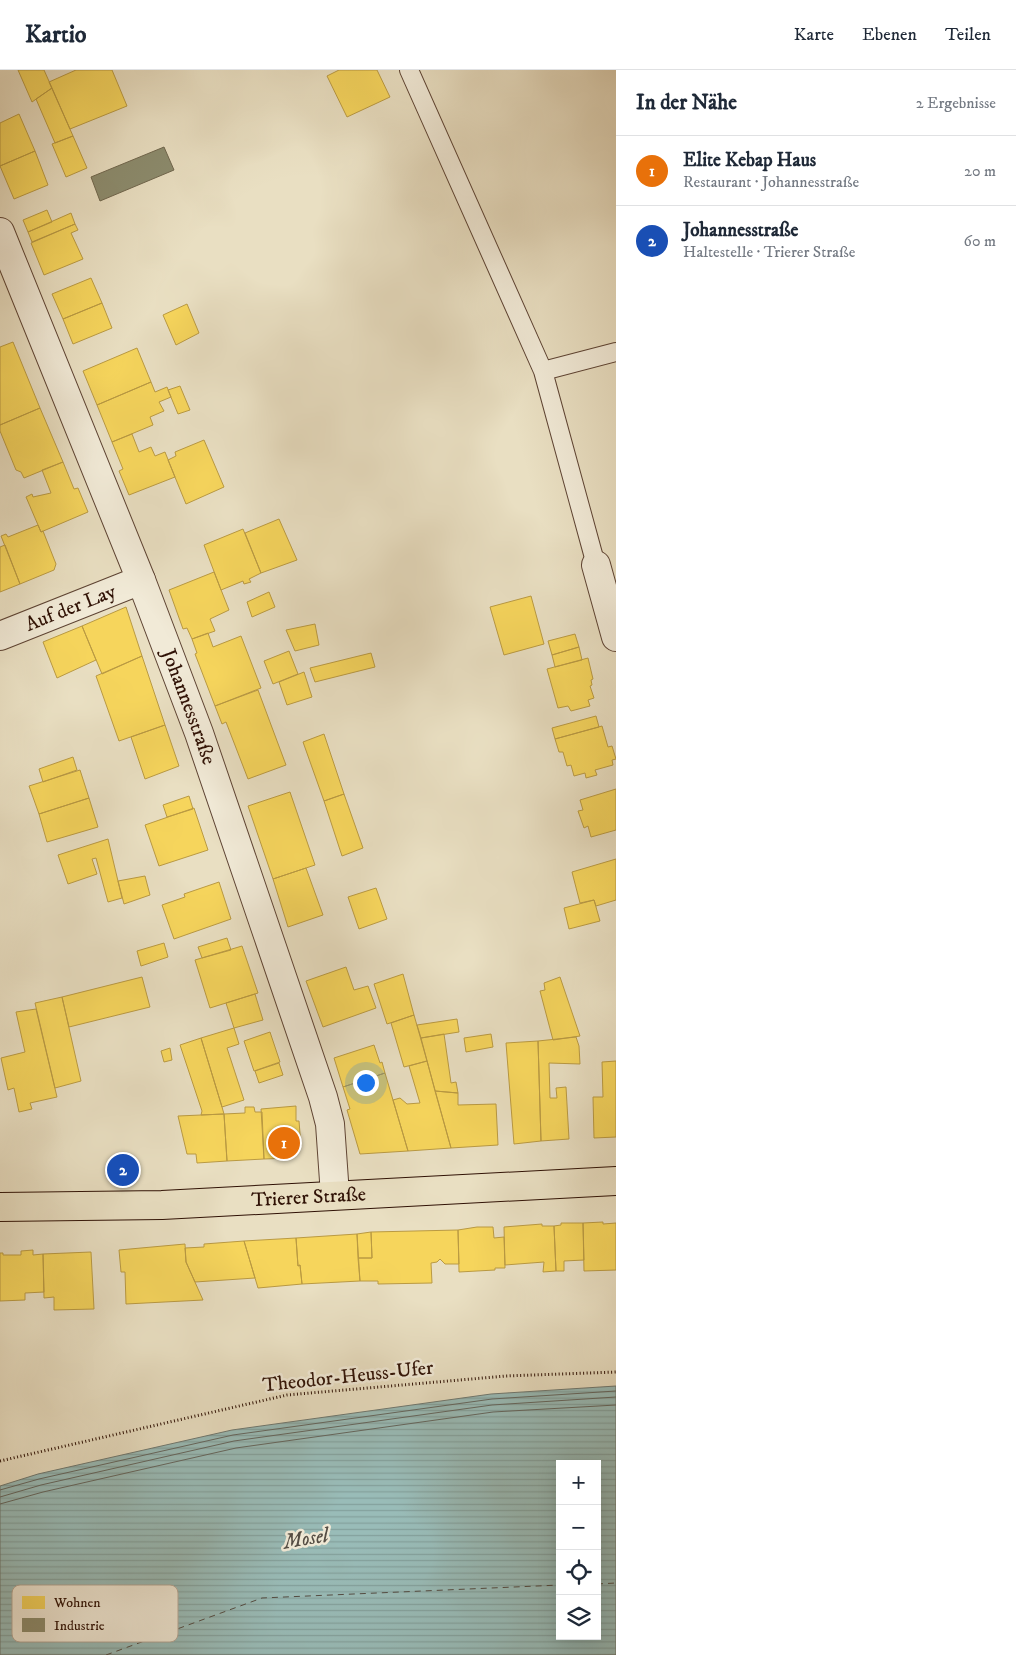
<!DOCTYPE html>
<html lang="de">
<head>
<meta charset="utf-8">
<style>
  body { margin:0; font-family:"IM FELL DW Pica",serif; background:#f2f2f3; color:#1f2937 }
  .controls { position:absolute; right:15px; bottom:15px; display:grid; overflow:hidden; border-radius:0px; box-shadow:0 5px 20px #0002 }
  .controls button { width:45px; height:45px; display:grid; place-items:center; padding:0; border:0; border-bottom:1px solid #e0e1e3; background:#fff; color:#1f2937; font:25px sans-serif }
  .you { position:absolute; left:365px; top:1012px; width:18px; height:18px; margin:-12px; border:4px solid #fff; border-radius:50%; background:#1a73e8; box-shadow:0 0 0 8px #1a73e833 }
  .badge { display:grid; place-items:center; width:32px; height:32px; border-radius:50%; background:#0b8043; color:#fff; font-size:16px; font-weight:700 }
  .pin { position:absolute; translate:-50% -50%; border:2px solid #fff; box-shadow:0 1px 5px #0006 }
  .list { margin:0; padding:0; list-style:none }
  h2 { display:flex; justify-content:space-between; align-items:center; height:65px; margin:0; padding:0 20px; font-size:21px }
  h2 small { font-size:16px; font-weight:400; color:#747a83 }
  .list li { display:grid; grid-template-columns:32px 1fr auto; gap:15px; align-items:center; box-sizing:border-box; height:70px; padding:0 20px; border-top:1px solid #e0e1e3 }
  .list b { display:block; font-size:19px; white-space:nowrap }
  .list p { margin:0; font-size:16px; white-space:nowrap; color:#747a83 }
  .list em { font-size:16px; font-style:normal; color:#747a83 }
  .icon { flex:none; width:28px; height:28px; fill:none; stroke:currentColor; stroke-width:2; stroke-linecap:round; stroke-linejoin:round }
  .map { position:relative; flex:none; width:616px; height:1585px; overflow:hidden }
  header { display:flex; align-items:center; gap:30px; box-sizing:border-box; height:70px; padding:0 25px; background:#fff; border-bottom:1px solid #e0e1e3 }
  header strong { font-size:24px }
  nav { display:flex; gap:28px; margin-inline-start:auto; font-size:18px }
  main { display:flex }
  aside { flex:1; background:#fff }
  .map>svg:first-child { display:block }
  .water { fill:url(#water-rules); stroke:#6f7870; fill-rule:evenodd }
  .homes { fill:#f6d55c; stroke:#ba9a42 }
  .industry { fill:#8c8c6e; stroke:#70674e }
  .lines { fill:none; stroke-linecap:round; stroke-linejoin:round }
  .shore { stroke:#64665e; stroke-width:1 }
  .ferry { stroke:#544d44; stroke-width:1; stroke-dasharray:6 5; stroke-linecap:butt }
  .lane-casing { stroke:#5e4434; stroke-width:20 }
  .street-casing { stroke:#5e4434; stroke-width:30 }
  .primary-casing { stroke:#2f1105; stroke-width:30 }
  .path { stroke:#2f1105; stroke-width:3; stroke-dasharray:1 2.5; stroke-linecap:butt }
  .lane { stroke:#f1ead7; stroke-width:18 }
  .street { stroke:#f1ead7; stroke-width:28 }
  .primary { stroke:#e9dfc2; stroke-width:28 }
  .labels { text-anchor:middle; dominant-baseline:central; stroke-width:5; stroke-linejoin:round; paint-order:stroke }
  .street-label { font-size:20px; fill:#2f1105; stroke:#f1ead7 }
  .water-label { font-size:21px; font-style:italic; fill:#544d44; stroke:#f1ead7 }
  .key { fill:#f1ead7; stroke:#b7a998; stroke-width:1 }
  .key-label { font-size:14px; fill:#2f1105 }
</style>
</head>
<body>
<header>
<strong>Kartio</strong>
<nav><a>Karte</a><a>Ebenen</a><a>Teilen</a></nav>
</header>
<main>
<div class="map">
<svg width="616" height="1585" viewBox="0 0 616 1585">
  <defs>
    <pattern id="water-rules" width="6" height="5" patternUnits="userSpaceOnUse" patternTransform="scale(1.25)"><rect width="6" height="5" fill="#99bcb8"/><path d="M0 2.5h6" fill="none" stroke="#84a19d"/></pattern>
  </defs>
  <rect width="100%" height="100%" fill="#e9dfc2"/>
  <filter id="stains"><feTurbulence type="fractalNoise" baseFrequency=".004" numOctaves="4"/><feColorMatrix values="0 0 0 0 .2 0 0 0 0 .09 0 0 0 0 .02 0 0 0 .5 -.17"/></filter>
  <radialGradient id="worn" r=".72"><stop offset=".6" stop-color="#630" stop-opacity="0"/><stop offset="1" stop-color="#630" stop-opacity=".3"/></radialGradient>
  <path class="water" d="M616,1316v269h-616v-169l38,-12 194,-44 259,-36zM560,1394h37v172h-37z"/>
  <path class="homes" d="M18,0h26l8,18 -20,14z
    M76,0h36l15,36 -57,23 -21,-47z
    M339,0h38l13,27 -43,20 -20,-41z
    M52,18l21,48 -18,7 -19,-44z
    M19,44l16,37 -35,15v-43z
    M73,66l14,32 -21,9 -14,-33z
    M35,81l13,34 -34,14 -14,-33z
    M47,140l5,12 -24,10 -5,-12z
    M71,143l4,11 -43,18 -4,-10z
    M75,154l3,6 -7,3 12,26 -39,16 -13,-32z
    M91,208l11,25 -39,16 -11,-25z
    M102,233l10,25 -39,16 -10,-25z
    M187,234l12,29 -23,12 -13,-30z
    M13,272l27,66 -40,17v-78z
    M137,278l14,34 -54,23 -14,-34z
    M151,312l4,10 12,-5 4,10 -12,5 5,9 -14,6 3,8 -41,17 -15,-37z
    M180,316l10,24 -12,4 -10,-24z
    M40,338l23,54 -39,16 -3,-6 -5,-2 -16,-39v-6z
    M132,364l7,18 12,-5 4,9 10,-4 10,25 -46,18 -10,-24 4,-2 -11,-27z
    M204,370l20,47 -38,17 -18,-44 8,-4 -1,-4z
    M63,392l11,27 4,-1 10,24 -47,20 -15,-35 6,-3 1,3 18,-4 -9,-23z
    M279,449l18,41 -36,13 -16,-40z
    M38,455l3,7 2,-1 13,33 -2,6 -34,14 -19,-48 5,-2 2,3z
    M243,459l18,44 -12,6 2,3 -7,2 -1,-3 -22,9 -17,-45z
    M5,475l15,39 -20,8v-45z
    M214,502l15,38 -19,9 5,12 -23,8 -5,-11 -4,1 -14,-39z
    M269,522l6,15 -23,10 -5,-15z
    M531,526l13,48 -40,11 -14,-48z
    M126,537l16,49 -40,18 -20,-48z
    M315,554l4,21 -24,6 -9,-21z
    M82,556l14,34 -39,18 -14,-36z
    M208,563l5,14 28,-11 20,52 -46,18 -20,-52 2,-1 -5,-14z
    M575,564l4,13 -27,8 -4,-14z
    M579,577l3,13 -27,7 -3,-12z
    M289,581l9,23 -25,10 -9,-23z
    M371,583l4,14 -60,15 -5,-14z
    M142,586l23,69 -46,16 -23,-65z
    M588,588l5,21 -2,1 1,5 -2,1 4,12 -6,2 2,6 -19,5 -3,-5 -10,2 -11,-39z
    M304,602l8,25 -25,8 -8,-23z
    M258,620l28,75 -38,14 -22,-57 -4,2 -7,-18z
    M596,646l3,11 -44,12 -3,-11z
    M165,655l14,41 -34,13 -14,-42z
    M602,656l6,21 4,-1 4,13 -4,1 1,5 -18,5 2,5 -11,3 -1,-5 -11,3 -3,-11 -4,1 -4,-14h-4l-4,-13z
    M324,664l20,60 -20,7 -21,-59z
    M73,687l4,13 -34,12 -4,-13z
    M80,700l9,28 -50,16 -10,-28z
    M616,719v41l-25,7 -3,-11 -4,2 -6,-17 5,-1 -3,-10z
    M290,722l25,73 -42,14 -25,-73z
    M344,724l19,54 -21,8 -18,-55z
    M189,726l4,13 -26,8 -4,-12z
    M89,728l9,29 -51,15 -8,-28z
    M194,738l14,42 -49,16 -14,-41z
    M108,769l14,59 -14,4 -12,-44 -4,1 5,15 -29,10 -10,-29z
    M616,789v41l-20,6 -2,-6 -14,3 -8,-31z
    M306,798l17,47 -35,12 -15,-48z
    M145,806l5,19 -26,9 -6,-23z
    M219,812l12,37 -57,20 -12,-34 23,-8 -1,-3z
    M376,818l11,31 -28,10 -11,-32z
    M594,830l6,21 -31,8 -5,-21z
    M227,868l4,12 -29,8 -4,-11z
    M164,873l4,14 -27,9 -4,-15z
    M242,876l16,47 -48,15 -15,-48z
    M346,897l8,23 14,-4 8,22 -53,19 -17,-46z
    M403,904l11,41 -27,9 -13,-40z
    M142,907l8,30 -81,20 -7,-30z
    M560,907l20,59 -27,4 -13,-49 5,-1 -1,-7z
    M255,924l8,26 -29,8 -8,-25z
    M62,927l19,84 -26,7 -20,-85z
    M36,939l21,88 -27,6 2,6 -13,3 -5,-24 -6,2 -7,-32 24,-6 -9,-40z
    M414,945l13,46 -23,6 -13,-44z
    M457,949l2,13 -38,6 -4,-13z
    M234,958l5,16 -12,4 17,52 -22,7 -21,-69z
    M270,962l10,30 -26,9 -10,-30z
    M444,964l7,49 5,-1 2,11 -23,-2 -14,-53z
    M491,964l2,13 -27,5 -2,-14z
    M576,967l3,9 1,18 -31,-1 1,35h7l-1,-10 10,-1 3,52 -28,2 -3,-100z
    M201,968l21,69 2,7 -23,1 1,-4 -22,-66z
    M538,971l3,100 -27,3 -8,-101z
    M374,975l6,18 2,-1 3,11 -42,14 -9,-29z
    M170,978l2,12 -8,2 -3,-11z
    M427,991l24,87 -43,3 -15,-51 7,-2 7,6 13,-1 -11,-37z
    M616,991v76l-22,1 -1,-41h10l-1,-35z
    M279,993l4,12 -24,8 -4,-12z
    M385,1003l23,78 -48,3 -13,-44 3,-1 -7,-22z
    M435,1021l23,2v12l38,-1 2,41 -47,3z
    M296,1036v15h3l2,25h-5l-5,12 -27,1 -3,-50z
    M245,1037h9l1,5h7l2,47 -37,2 -3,-47 21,-1z
    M224,1044l3,47 -30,2 -1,-9h-9l-9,-38z
    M603,1152v2l13,-1v47l-32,1 -1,-48z
    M561,1153h22l1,37 -20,1v10h-8l-2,-45 7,-1z
    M542,1154v2h12l2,45 -13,1 1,-10 -39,3 -1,-38z
    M477,1157h16l1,11 10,-1 1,31h-10v2l-36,2 -1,-42z
    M458,1160l1,34h-14l-5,-5 -3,3 -6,1 1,20 -54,1v-3h-18l-2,-23h14l-1,-26z
    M371,1162l1,26h-14l-1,-24z
    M357,1164l3,47 -58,3 -2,-19 -2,1 -2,-28z
    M296,1168l2,28 2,-1 2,19 -44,4 -14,-47z
    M244,1171l11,37 -60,4 -9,-20 -1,-14 19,-1v-3z
    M185,1174l1,18 17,38 -77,4 -1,-32h-4l-2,-22z
    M33,1180v5l10,-1 1,38 -19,1v7l-25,1v-48h3v2h18v-4z
    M91,1182l3,57 -40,1v-13l-10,1 -1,-44z"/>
  <path class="industry" d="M164,77l10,23 -74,31 -9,-24z"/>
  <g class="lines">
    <path class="shore" d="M0,1420l39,-11 194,-44 259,-36 124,-8
      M0,1427l41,-12 193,-44 258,-36 124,-8
      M0,1434l43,-12 193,-44 257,-36 123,-7"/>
    <path class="ferry" d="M597,1514l19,-1
      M106,1585l156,-57 298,-13"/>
    <g class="lane-casing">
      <path id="lane" d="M409,0l134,301 53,194
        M543,301l73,-19"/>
    </g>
    <g class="street-casing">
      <g id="street">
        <path id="s1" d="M0,162l141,348 58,153 124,364 7,27 5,71"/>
        <path d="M596,495l20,72"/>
        <path id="s2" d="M0,566l141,-56"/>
      </g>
    </g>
    <g class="primary-casing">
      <g id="primary">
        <path id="s3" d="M0,1137l162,-2 454,-24"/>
      </g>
    </g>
    <path class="path" d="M0,1391l287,-66 219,-19 110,-4"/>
    <use href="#lane" class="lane"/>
    <use href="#street" class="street"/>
    <use href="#primary" class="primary"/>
  </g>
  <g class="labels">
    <g class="street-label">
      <text stroke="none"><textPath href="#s2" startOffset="76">Auf der Lay</textPath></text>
      <text stroke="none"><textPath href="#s1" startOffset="511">Johannesstraße</textPath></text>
      <text stroke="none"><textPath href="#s3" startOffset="309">Trierer Straße</textPath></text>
      <text transform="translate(348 1307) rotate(-6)">Theodor-Heuss-Ufer</text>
    </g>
    <g class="water-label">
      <text transform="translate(306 1469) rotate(-10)">Mosel</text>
    </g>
  </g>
  <rect x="12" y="1515" width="166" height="57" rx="8" class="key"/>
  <rect x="22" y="1526" width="23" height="13" fill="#f6d55c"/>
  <rect x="22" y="1548" width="23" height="14" fill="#8c8c6e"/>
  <g class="key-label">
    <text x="54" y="1537">Wohnen</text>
    <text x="54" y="1560">Industrie</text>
  </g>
  <rect width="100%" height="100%" filter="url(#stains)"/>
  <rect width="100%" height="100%" fill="url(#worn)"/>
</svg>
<div class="controls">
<button>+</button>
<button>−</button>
<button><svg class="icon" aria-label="locate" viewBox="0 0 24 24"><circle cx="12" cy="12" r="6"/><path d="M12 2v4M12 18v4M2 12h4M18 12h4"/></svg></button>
<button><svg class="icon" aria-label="layers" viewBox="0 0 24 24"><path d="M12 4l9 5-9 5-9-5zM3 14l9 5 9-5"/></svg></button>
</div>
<div class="you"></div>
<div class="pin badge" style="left:284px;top:1073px;background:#e8710a">1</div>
<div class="pin badge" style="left:123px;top:1100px;background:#1a4fb4">2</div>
</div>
<aside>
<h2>In der Nähe<small>2 Ergebnisse</small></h2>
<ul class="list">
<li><span class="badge" style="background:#e8710a">1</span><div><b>Elite Kebap Haus</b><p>Restaurant · Johannesstraße</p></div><em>20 m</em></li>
<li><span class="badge" style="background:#1a4fb4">2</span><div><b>Johannesstraße</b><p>Haltestelle · Trierer Straße</p></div><em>60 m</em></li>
</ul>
</aside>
</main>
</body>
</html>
